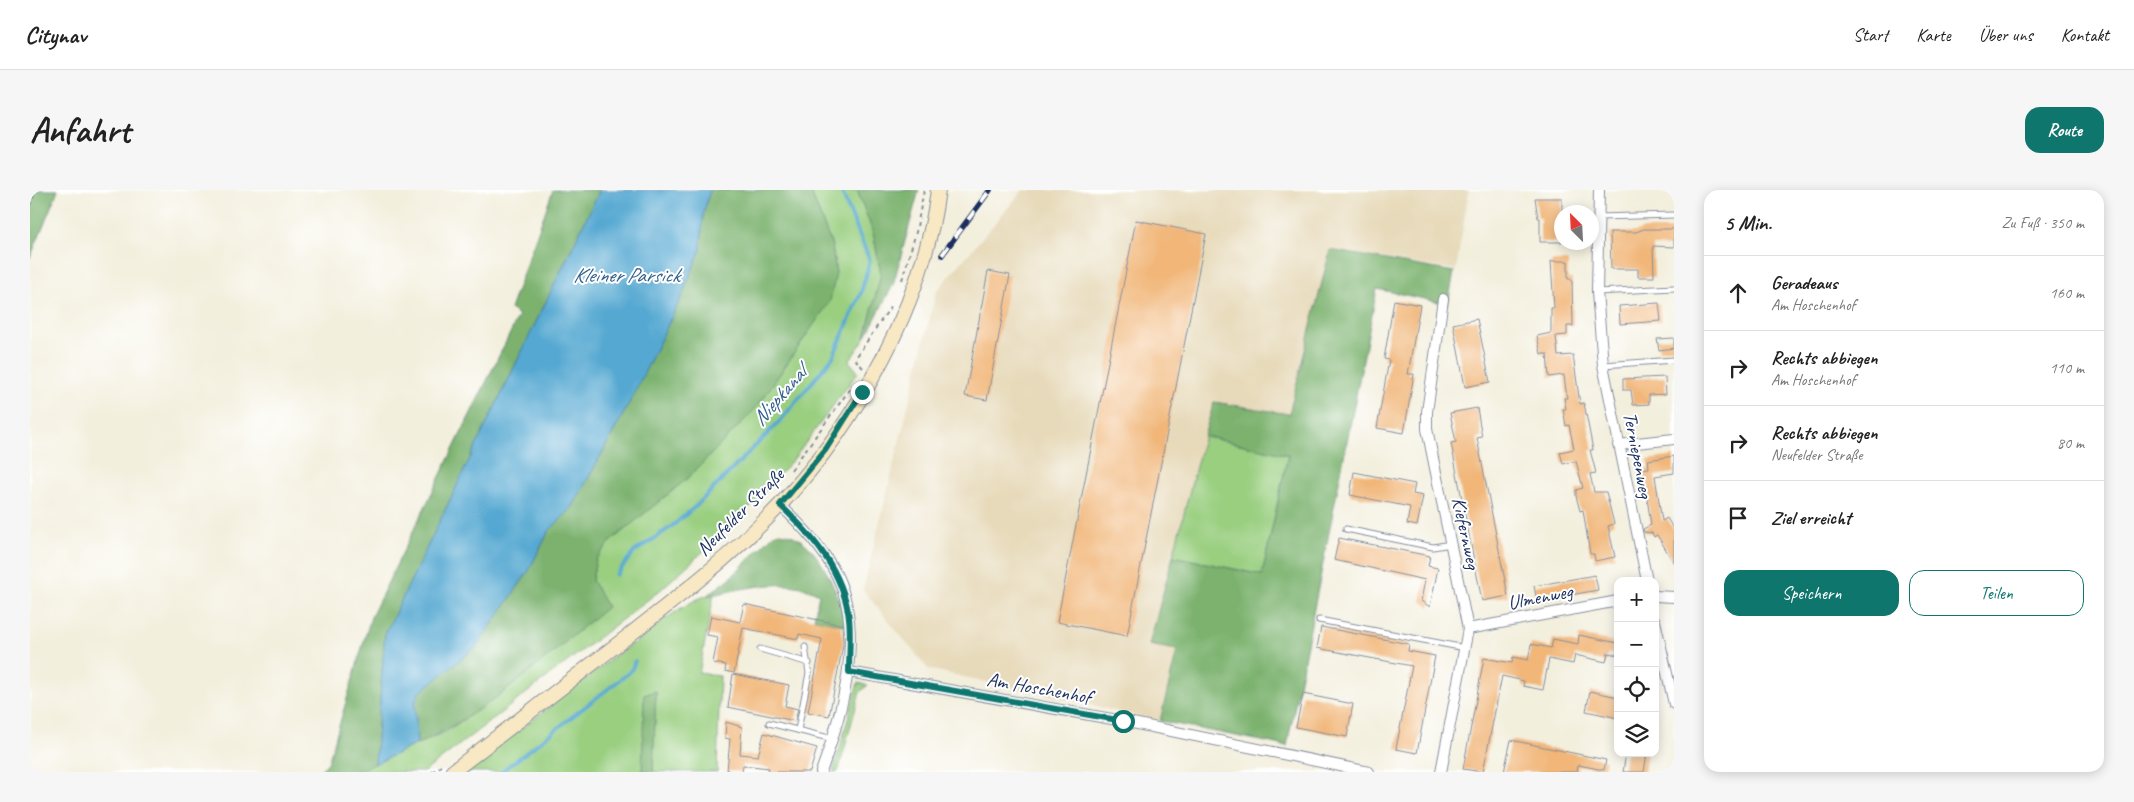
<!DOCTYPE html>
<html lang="de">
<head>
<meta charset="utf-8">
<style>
  body { margin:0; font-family:Caveat,sans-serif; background:#f6f6f6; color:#222 }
  .controls { position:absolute; right:15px; bottom:15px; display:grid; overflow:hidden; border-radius:10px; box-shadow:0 2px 12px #0003 }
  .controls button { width:45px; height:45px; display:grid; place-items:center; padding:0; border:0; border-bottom:1px solid #e0e0e0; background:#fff; color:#222; font:25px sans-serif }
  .compass { position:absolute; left:1524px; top:15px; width:45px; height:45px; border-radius:50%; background:#fff; box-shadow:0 2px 12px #0003; rotate:336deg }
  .stop { position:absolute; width:15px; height:15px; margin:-11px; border:4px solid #0f766e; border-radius:50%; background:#fff }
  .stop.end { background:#0f766e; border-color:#fff; box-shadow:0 1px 5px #0008 }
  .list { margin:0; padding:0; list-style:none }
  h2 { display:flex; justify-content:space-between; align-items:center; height:65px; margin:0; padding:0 20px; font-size:21px }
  h2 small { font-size:16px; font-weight:400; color:#767676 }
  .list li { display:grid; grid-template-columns:32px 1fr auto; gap:15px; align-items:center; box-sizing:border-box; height:75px; padding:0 20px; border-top:1px solid #e0e0e0 }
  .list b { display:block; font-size:19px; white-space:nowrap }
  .list p { margin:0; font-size:16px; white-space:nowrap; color:#767676 }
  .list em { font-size:16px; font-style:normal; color:#767676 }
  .actions { display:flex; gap:10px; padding:15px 20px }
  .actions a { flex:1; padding:11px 0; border:1px solid #0f766e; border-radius:15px; text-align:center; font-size:18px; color:#0f766e }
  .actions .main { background:#0f766e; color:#fff }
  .icon { flex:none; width:28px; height:28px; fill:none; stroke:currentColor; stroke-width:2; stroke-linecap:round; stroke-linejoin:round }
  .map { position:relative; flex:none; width:1644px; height:582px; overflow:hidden; border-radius:15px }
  header { display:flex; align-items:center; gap:30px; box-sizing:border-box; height:70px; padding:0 25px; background:#fff; border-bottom:1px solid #e0e0e0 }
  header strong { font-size:24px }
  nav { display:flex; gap:28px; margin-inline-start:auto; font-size:18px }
  .intro { display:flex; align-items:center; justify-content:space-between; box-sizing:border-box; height:120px; padding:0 30px }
  h1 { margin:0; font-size:35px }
  .button { padding:12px 22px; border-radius:15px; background:#0f766e; color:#fff; font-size:18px; font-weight:700 }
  main { display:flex; gap:30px; padding:0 30px }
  aside { flex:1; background:#fff; border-radius:15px; box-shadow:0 2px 12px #0003 }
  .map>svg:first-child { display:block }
  .built { fill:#e7daba }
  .green { fill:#9acf80; stroke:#5a7f6f }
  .forest { fill:#7bb26e; stroke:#4b7066 }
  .water { fill:#55a8d1; stroke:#386c98 }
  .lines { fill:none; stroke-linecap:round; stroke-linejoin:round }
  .stream { stroke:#55a8d1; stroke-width:4 }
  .building { fill:#f1b678 }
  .lane-casing { stroke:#878f9e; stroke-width:7 }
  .street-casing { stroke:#878f9e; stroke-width:12 }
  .secondary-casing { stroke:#878f9e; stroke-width:16 }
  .path { stroke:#878f9e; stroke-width:2; stroke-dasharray:4 4; stroke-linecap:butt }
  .lane { stroke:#fff; stroke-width:5 }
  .street { stroke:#fff; stroke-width:10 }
  .secondary { stroke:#f8e8c3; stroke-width:14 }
  .rail-casing { stroke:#1b2f5e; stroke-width:5.5 }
  .rail { stroke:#fff; stroke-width:4; stroke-dasharray:11; stroke-linecap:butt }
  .route { stroke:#0f766e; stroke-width:6 }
  .labels { text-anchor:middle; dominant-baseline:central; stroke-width:4; stroke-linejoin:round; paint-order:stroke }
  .street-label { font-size:20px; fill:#1b2f5e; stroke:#fff }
  .water-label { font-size:21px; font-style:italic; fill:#325f8c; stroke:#fff }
</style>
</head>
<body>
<header>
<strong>Citynav</strong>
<nav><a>Start</a><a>Karte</a><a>Über uns</a><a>Kontakt</a></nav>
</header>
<div class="intro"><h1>Anfahrt</h1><a class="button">Route</a></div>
<main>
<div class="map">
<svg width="1644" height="582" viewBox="0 0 1644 582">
  <rect width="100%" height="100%" fill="#fff"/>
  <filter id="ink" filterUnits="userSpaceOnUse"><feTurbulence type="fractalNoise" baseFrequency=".02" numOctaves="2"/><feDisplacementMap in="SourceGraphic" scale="10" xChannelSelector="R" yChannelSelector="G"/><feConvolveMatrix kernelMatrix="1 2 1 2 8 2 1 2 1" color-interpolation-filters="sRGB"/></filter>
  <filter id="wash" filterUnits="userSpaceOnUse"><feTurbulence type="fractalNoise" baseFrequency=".0096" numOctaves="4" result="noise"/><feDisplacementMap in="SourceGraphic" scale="20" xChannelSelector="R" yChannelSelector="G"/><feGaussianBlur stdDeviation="1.12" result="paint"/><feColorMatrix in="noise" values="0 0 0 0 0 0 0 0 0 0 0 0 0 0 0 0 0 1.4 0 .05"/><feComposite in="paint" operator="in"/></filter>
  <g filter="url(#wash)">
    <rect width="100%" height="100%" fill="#f3efdd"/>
    <path class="built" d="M993,0h446l-13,80 -126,-20 -41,165 -75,-13 -65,242 28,6 -17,71 -232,-52 -65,-79 73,-298z"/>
    <path class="green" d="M780,0h47l16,42 8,42 -16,64 -16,23 9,11 -62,84 -31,35 -30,32 -77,69 -234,180h-70l93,-41 69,-49 76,-102 4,-21 240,-286 -4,-27z
      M1174,246l84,19 -26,120 -89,-19z
      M684,404l-15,79 21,3 -3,96h-64l3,-81 -14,81h-177l167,-129 2,1c21,-17 54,-46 80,-50z
      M828,493l10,2 -8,7 -22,80h-5z"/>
    <path class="forest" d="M0,0h28l-28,68z
      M523,0h47l-215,444 -10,130 -21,8h-36l10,-9 43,-146 148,-302 -9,-6z
      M680,0h100l22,56 4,27 -6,28 -72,105 -70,72 -76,62 -16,19 -4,21 15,27c-59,49 -119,106 -190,137l-2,-41 4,-10 58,-47 51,-74 21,-41 23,-23 60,-110 48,-98 21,-51 2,-35z
      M827,0h62l-26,95 -28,53 16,-64 -8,-42z
      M1300,60l124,22 -6,32 -71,-15 -90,457 -127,-25 17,-71 -28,-5 24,-89 89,19 26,-120 -84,-19 10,-34 75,12z
      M749,343c39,0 59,62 68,93l-33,-7 5,-25c-34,-19 -77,-4 -113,2l23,-17 44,-44z
      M626,501l-3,81h-11l2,-77z"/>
    <path class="water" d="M570,0h110l-7,25 -2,34 -21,51 -48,98 -60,110 -23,23 -21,41 -51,74 -58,47 -4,10 2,41 -42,20 10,-130z"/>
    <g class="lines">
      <path class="stream" d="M586,385l18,-23 37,-25 26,-22 83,-84 53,-64 28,-64 9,-32 -29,-71
        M471,582l130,-101 4,-10"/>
    </g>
    <g id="blocks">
      <path class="building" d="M1505,8h27v44h-22v-24h-2z
        M1106,30l70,14 -79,402 -70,-14z
        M1614,39h30v18l-21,-1 1,31h-16v-8h-27l-1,-37h26z
        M1521,71h17v18h4l1,47h-6v9l-11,1 2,20 15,-1 7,49 4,-1 9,47h-3l6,23 -6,1 4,18h12l8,32 -6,2 7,31 -20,4 -1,-7h-4l-7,-44 -3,1 -4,-15v-6l7,-2 -7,-27 -13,3 -3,-12 14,-3 -5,-24 -3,1 -3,-17h3l-2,-11h3l-3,-23 -15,2 -2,-23h-6l-4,-18 14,-3v-25h3z
        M958,81l22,4 -23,125 -22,-4z
        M1364,110l26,5 -12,69h6l-10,59 -27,-5 12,-68 -5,-1z
        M1629,113l2,18 -41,3 -1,-18z
        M1447,129l13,63 -25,5 -12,-63z
        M1644,148v10l-15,2 -2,-11z
        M1635,187l1,17 -17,1v9l-16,1 -2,-15h-8v-11z
        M1447,218l5,29 -5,1 31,158 -26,5 -31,-158 5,-1 -6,-29z
        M1644,266v17l-19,3 7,45 5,-3 7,12v33l-17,-28 -3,2 -2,-4 -8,-1 -1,-3 8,-4 -7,-47h-4l-1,-9 10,-1 -1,-8z
        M1324,282l61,12 -2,10 10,2 -6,30 -10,-2 3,-17 -60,-12z
        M1309,348l91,18 -2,10 10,2 -8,39 -9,-6 4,-21 -91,-20z
        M1565,385l3,15 -61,11 -3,-15z
        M714,414l98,21 1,20 -14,71 -21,-4 14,-73 -23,-5 -1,5 -55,-11 -9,45 -9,-2 1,-6 -13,-2 5,-26 -11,-2 4,-19 29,6z
        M1291,437l88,17 -1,7 27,5 -18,97 -21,-4 16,-83 -95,-18z
        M1549,445l39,8v12l-10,-2 -2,9 -31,-7 -2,9 -24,-5 -6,31 -20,-4 1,-5 -22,-5 -19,96 -20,-3 21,-111 28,5 1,-6 15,3 3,-16 20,4 2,-9 25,5z
        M703,484l56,11 -4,21 13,3 -3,12 -67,-14z
        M1560,501l28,6v21l-32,-7z
        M1273,504l50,10 -6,33 -51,-10z
        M696,532l16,5 -2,27 18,2 6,-23 53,15 -7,24h-42l1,-4 -26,-3 -1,7 -15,-1 3,-32 -5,-1z
        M1481,550l95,20 -2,10 -26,-5 -1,7h-73z
        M1596,563h21l-3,19h-21z"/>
    </g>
  </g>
  <g filter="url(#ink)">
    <use href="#blocks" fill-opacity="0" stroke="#878f9e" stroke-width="1"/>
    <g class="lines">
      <g class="lane-casing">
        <path id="lane" d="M1568,27l76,-2
          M1567,102l77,-4
          M1573,175l71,-5
          M1316,339l87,18 18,-3
          M1289,430l146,28
          M730,459l49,14
          M739,533l64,16
          M768,540l11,-57 -4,-26"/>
      </g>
      <g class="street-casing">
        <path id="street" d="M1569,0l-2,102 6,73 44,216
          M1588,255l56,-6
          M750,315c22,21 43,43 57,71 28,59 5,138 -16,196
          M1625,406l19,1
          M1625,431l19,83
          M1438,439l150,-28
          M819,482l274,49 246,51
          M1411,582l27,-143 -41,-200v-17l16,-113"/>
      </g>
      <g class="secondary-casing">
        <path id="secondary" d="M422,582c57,-44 114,-88 171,-132 54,-42 110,-85 157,-135 77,-83 144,-202 158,-315"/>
      </g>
      <path class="path" d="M0,16l6,-16
        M872,90l14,-48 8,-42
        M833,178l-8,-9 38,-56
        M761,280l59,-81
        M402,582l9,-6"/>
      <use href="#lane" class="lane"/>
      <use href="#street" class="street"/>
      <use href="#secondary" class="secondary"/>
      <g class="rail-casing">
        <path id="rail" d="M912,65l48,-65"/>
      </g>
      <use href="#rail" class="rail"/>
    </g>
  </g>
  <g class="lines" filter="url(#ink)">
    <path class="route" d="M832,202l-36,57 -46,56c33,31 63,66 69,113 2,17 0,36 0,54l274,49"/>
  </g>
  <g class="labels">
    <g class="street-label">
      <text transform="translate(1608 265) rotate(79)">Terniepenweg</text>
      <text transform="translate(710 322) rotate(-45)">Neufelder Straße</text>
      <text transform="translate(1436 343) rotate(78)">Kiefernweg</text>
      <text transform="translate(1510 407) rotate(-11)">Ulmenweg</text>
      <text transform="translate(1009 498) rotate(10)">Am Hoschenhof</text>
    </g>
    <g class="water-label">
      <text x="596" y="85">Kleiner Parsick</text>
      <text transform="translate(749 206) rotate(-49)">Niepkanal</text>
    </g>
  </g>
</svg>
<div class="controls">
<button>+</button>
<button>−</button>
<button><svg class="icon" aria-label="locate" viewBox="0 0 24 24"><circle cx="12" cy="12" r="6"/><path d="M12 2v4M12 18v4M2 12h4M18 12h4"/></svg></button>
<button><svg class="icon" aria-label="layers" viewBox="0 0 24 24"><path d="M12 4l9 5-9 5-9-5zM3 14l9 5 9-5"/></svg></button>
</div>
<svg class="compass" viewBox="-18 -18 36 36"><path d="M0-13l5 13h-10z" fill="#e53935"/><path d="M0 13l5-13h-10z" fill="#767676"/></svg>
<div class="stop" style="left:1093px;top:531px"></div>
<div class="stop end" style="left:832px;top:202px"></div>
</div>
<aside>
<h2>5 Min.<small>Zu Fuß · 350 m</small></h2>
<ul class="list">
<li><svg class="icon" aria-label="ahead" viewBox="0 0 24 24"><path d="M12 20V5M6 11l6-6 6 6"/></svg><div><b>Geradeaus</b><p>Am Hoschenhof</p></div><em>160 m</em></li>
<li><svg class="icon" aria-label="right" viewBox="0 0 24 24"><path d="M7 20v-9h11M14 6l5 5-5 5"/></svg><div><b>Rechts abbiegen</b><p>Am Hoschenhof</p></div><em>110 m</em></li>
<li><svg class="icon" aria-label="right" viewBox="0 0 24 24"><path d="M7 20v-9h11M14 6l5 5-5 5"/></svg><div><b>Rechts abbiegen</b><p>Neufelder Straße</p></div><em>80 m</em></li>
<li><svg class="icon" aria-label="arrive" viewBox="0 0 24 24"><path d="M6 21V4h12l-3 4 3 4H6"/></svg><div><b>Ziel erreicht</b></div></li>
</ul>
<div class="actions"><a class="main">Speichern</a><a>Teilen</a></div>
</aside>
</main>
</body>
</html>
